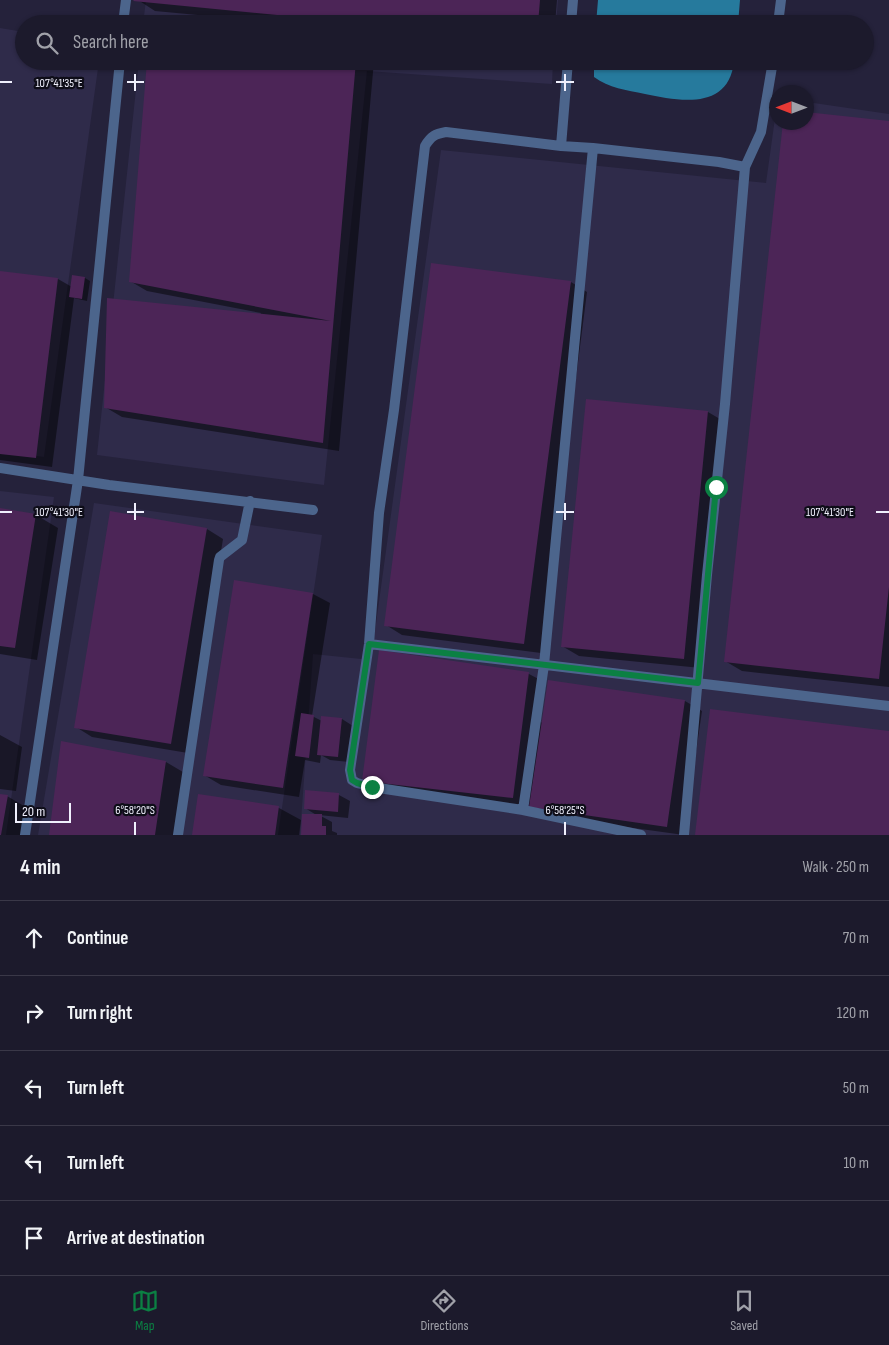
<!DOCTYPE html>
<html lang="en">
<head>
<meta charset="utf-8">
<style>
  body { margin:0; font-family:"Sofia Sans Condensed",sans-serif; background:#252334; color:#f1f3f6 }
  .compass { position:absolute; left:769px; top:85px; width:45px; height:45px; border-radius:50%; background:#1c1a2c; box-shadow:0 1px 4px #0004; rotate:270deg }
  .scale { position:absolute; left:15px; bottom:12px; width:56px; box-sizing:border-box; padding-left:5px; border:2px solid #f0f0fd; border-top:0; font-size:14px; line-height:18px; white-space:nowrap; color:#f0f0fd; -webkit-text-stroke:4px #0e0d18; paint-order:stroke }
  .stop { position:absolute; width:15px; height:15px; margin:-11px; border:4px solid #0b8043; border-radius:50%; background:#fff }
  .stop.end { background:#0b8043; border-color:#fff; box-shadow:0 1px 5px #0008 }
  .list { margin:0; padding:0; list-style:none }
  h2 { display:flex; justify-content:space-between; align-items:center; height:65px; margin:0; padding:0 20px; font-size:21px }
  h2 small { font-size:16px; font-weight:400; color:#a0a1a9 }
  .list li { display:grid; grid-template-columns:32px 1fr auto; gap:15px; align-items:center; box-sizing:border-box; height:75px; padding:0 20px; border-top:1px solid #3a3848 }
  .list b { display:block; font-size:19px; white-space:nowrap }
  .list em { font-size:16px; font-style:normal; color:#a0a1a9 }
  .icon { flex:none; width:28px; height:28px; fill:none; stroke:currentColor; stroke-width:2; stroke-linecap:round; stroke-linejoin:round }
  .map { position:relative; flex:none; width:889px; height:835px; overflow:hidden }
  .search { position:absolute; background:#1c1a2c; box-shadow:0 1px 4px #0004; left:15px; right:15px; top:15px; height:55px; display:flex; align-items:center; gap:12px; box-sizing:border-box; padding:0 18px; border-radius:28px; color:#a0a1a9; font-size:19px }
  .sheet { height:440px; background:#1c1a2c }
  nav { display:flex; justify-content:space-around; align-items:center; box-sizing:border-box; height:70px; border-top:1px solid #3a3848; background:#1c1a2c; font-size:14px; color:#a0a1a9 }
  nav a { display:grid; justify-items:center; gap:2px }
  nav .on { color:#0b8043 }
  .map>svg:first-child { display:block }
  .built { fill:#2f2b4a }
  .water { fill:#267a9d }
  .shadow { fill:#0007 }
  .building { fill:#4c2557 }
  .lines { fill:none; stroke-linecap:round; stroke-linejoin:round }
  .service { stroke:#4c658c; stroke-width:10 }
  .route { stroke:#0b8043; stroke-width:6 }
  .ticks { fill:none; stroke:#f0f0fd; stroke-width:2 }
  .ticks-label { font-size:12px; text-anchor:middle; fill:#f0f0fd; stroke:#0e0d18; stroke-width:4.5; stroke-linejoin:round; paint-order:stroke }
</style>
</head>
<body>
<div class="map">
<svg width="889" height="835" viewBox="0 0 889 835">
  <rect width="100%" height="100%" fill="#25223b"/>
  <path class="built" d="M146,0h412l-2,24h-413z
    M0,28l24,4v29h75l-55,396 -44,-6z
    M139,61h414l-1,23 -185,-13 -43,414 -227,-30z
    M807,102l82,12v721h-589l13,-181 58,6 70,-510 325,33 10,-72v11h30z
    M0,491l54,6 -48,338h-6z
    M94,503l228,32 -44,300h-240z"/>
  <path class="water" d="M598,0h142l-2,24h-142z
    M594,61h140c-5,50 -55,40 -89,33 -19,-4 -36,-6 -51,-17z"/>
  <path class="shadow" d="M138,0h419l-2,24h-262l-138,-13z
    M148,61h226l-35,390 -217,-34 -17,-10 155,-92 1,-2 -114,-22 -17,-10z
    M889,123v564l-147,-16 -17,-10z
    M0,272l58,7 14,8 1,-10 12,1 5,3 -3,20 -13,-3 -22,169 -52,-7z
    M571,282l16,10 -46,361 -139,-18 -16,-10z
    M587,400l121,12 17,10 -24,246 -122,-12 -17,-10z
    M0,509l36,6 22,13 -21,132 -37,-6z
    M207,529l16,10 -35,214 -96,-16 -16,-10z
    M235,581l78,13 17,9 -18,113 10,5 20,-2 11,7 -4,36 -19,-2 -9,-5 -1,8 -15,-3 -6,37 -78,-12 -17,-10z
    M380,652l149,22 17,9 -6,39 3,1 6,-42 136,20 17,10 -18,124 -137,-19 -18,-9 -149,-17 -17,-10z
    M0,735l22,12 -6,44 -16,-2z
    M166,762l22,13 -10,60h-128z
    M0,795l7,1 22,13 -4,26h-25z
    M339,795l11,6 -2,17 -29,-3 13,7v9l5,2v2h-34l15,-19 -13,-8z
    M199,796l80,12 22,12 -2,15h-106z"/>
  <path class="building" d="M134,0h406l-2,24h-169l-236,-23z
    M147,61h209l-33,382 -219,-35 3,-110 224,23 -202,-39z
    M806,112l83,9v466l-10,92 -155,-17 59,-540h23z
    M431,263l140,18 -47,363 -140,-18z
    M0,271l58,7 -22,180 -36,-4z
    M72,275l13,2 -3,22 -13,-2z
    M586,399l122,12 -24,248 -123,-12z
    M0,508l36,6 -21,134 -15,-2z
    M110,511l97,17 -36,216 -97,-16z
    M234,580l79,13 -30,195 -80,-12z
    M379,650l150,22 -16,126 -151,-17z
    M548,680l137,20 -18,127 -138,-20z
    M710,709l179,22v104h-194z
    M301,713l13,2 -5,43 -14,-2z
    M321,716l21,2 -4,39 -21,-2z
    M61,741l105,20 -11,74h-106z
    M305,790l34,3 -1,19 -34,-3z
    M0,794l8,1 -7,40h-1z
    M198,794l81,12 -4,29h-83z
    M302,814h20v12h4v9h-25z"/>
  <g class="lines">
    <path class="service" d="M123,24l3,-24
      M571,24l2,-24
      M778,24l3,-24
      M568,61l-7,85 -115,-14c-11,2 -15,4 -21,14l-31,264 -15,103 -10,131 -19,126 2,10 5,3 15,4 151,23 118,25
      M593,148l126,14 26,5 16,-35 12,-71
      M0,468l109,17 204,25
      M369,644l520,62
      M523,810l21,-145 49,-517 -32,-2
      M25,835l53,-355 42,-419
      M178,835l41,-275 1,-3 22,-17 8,-39
      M684,835l23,-260 18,-171 20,-237"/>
  </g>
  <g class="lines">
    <path class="route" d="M372,787l-15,-4 -5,-3 -2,-10 19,-126 329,39 18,-196"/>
  </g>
  <path class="ticks" d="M135,74v17M565,74v17M0,82h12M127,82h17M556,82h18M135,503v17M565,503v17M0,512h12M127,512h17M556,512h18M876,512h13M135,822v13M565,822v13"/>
  <g class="ticks-label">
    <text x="59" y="87">107°41'35"E</text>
    <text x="830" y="516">107°41'30"E</text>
    <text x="59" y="516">107°41'30"E</text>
    <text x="135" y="814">6°58'20"S</text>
    <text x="565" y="814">6°58'25"S</text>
  </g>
</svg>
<svg class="compass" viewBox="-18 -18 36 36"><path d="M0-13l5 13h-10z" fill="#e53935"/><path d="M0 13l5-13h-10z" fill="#a0a1a9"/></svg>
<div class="scale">20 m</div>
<div class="stop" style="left:716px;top:487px"></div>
<div class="stop end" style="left:372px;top:787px"></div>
<div class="search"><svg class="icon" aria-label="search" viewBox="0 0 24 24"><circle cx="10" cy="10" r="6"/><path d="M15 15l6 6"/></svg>Search here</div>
</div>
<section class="sheet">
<h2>4 min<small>Walk · 250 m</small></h2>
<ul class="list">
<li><svg class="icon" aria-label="ahead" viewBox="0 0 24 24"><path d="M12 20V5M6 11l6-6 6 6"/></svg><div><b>Continue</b></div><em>70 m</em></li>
<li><svg class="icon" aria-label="right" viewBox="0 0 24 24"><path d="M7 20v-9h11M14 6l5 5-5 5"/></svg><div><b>Turn right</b></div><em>120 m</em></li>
<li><svg class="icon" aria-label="left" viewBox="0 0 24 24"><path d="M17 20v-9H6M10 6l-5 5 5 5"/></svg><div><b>Turn left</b></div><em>50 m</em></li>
<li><svg class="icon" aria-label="left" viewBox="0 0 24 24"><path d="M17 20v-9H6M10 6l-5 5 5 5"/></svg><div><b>Turn left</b></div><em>10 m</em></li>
<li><svg class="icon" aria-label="arrive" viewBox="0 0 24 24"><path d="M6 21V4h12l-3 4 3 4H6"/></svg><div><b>Arrive at destination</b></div></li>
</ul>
</section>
<nav>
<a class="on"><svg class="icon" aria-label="map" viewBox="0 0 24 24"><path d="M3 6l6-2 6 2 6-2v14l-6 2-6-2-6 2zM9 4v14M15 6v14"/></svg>Map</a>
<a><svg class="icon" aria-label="directions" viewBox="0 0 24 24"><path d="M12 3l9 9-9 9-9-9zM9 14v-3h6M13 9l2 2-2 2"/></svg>Directions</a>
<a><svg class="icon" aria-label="saved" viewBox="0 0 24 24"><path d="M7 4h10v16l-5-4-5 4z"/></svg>Saved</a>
</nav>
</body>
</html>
